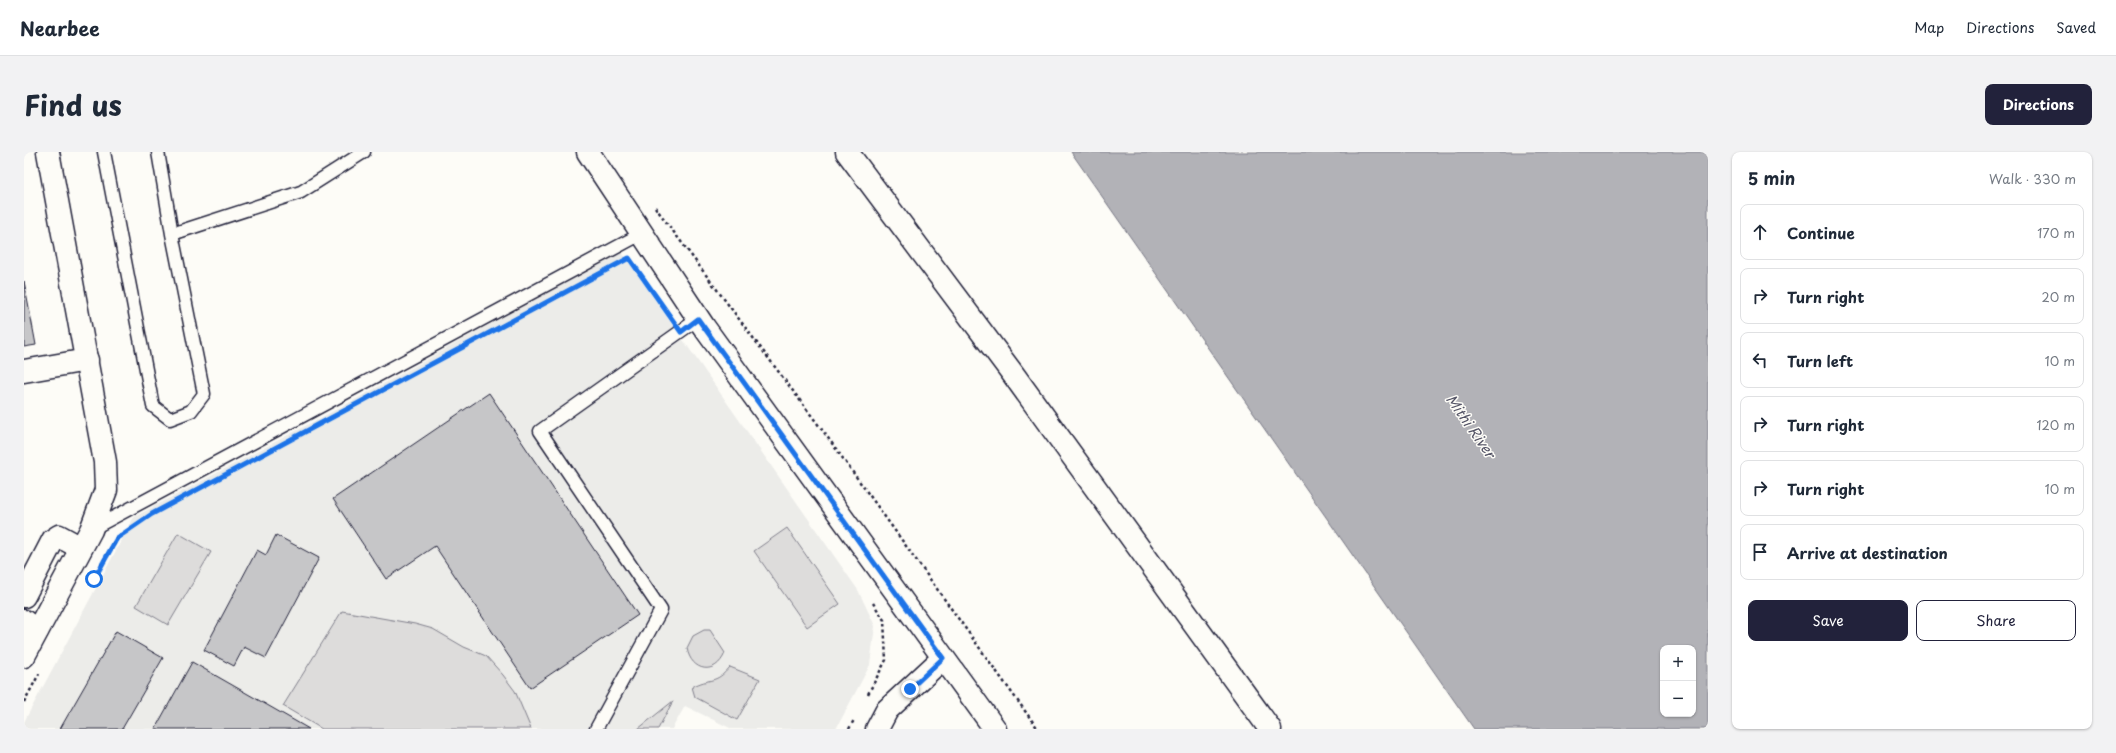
<!DOCTYPE html>
<html lang="en">
<head>
<meta charset="utf-8">
<style>
  body { margin:0; font-family:"Playpen Sans",sans-serif; background:#f2f2f3; color:#1f2937 }
  .controls { position:absolute; right:12px; bottom:12px; display:grid; overflow:hidden; border-radius:8px; box-shadow:0 1px 3px #0004 }
  .controls button { width:36px; height:36px; display:grid; place-items:center; padding:0; border:0; border-bottom:1px solid #e0e1e3; background:#fff; color:#1f2937; font:20px sans-serif }
  .stop { position:absolute; width:12px; height:12px; margin:-9px; border:3px solid #1a73e8; border-radius:50%; background:#fff }
  .stop.end { background:#1a73e8; border-color:#fff; box-shadow:0 1px 4px #0008 }
  .list { margin:0; padding:0; list-style:none }
  h2 { display:flex; justify-content:space-between; align-items:center; height:52px; margin:0; padding:0 16px; font-size:17px }
  h2 small { font-size:13px; font-weight:400; color:#747a83 }
  .list li { display:grid; grid-template-columns:26px 1fr auto; gap:12px; align-items:center; box-sizing:border-box; height:56px; margin:0 8px 8px; padding:0 8px; border:1px solid #e0e1e3; border-radius:8px }
  .list b { display:block; font-size:15px; white-space:nowrap }
  .list em { font-size:13px; font-style:normal; color:#747a83 }
  .actions { display:flex; gap:8px; padding:12px 16px }
  .actions a { flex:1; padding:9px 0; border:1px solid #22223b; border-radius:8px; text-align:center; font-size:14px; color:#22223b }
  .actions .main { background:#22223b; color:#fff }
  .icon { flex:none; width:22px; height:22px; fill:none; stroke:currentColor; stroke-width:2; stroke-linecap:round; stroke-linejoin:round }
  .map { position:relative; flex:none; width:1684px; height:577px; overflow:hidden; border-radius:8px }
  header { display:flex; align-items:center; gap:24px; box-sizing:border-box; height:56px; padding:0 20px; background:#fff; border-bottom:1px solid #e0e1e3 }
  header strong { font-size:19px }
  nav { display:flex; gap:22px; margin-inline-start:auto; font-size:14px }
  .intro { display:flex; align-items:center; justify-content:space-between; box-sizing:border-box; height:96px; padding:0 24px }
  h1 { margin:0; font-size:28px }
  .button { padding:10px 18px; border-radius:8px; background:#22223b; color:#fff; font-size:14px; font-weight:700 }
  main { display:flex; gap:24px; padding:0 24px }
  aside { flex:1; background:#fff; border-radius:8px; box-shadow:0 1px 3px #0004 }
  .map>svg:first-child { display:block }
  .built { fill:#ecece9 }
  .green { fill:#dddcdb; stroke:#807f8b }
  .water { fill:#b2b2b7; stroke:#787885; fill-rule:evenodd }
  .building { fill:#c6c6c8; stroke:#22223b }
  .lines { fill:none; stroke-linecap:round; stroke-linejoin:round }
  .service-casing { stroke:#22223b; stroke-width:15 }
  .minor-casing { stroke:#22223b; stroke-width:25 }
  .tertiary-casing { stroke:#22223b; stroke-width:25 }
  .path { stroke:#22223b; stroke-width:2.5; stroke-dasharray:3 3; stroke-linecap:butt }
  .service { stroke:#fdfcf7; stroke-width:12 }
  .minor { stroke:#fdfcf7; stroke-width:22 }
  .tertiary { stroke:#fdfcf7; stroke-width:22 }
  .route { stroke:#1a73e8; stroke-width:5 }
  .labels { text-anchor:middle; dominant-baseline:central; stroke-width:3; stroke-linejoin:round; paint-order:stroke }
  .water-label { font-size:14px; font-style:italic; fill:#545466; stroke:#fdfcf7 }
</style>
</head>
<body>
<header>
<strong>Nearbee</strong>
<nav><a>Map</a><a>Directions</a><a>Saved</a></nav>
</header>
<div class="intro"><h1>Find us</h1><a class="button">Directions</a></div>
<main>
<div class="map">
<svg width="1684" height="577" viewBox="0 0 1684 577">
  <rect width="100%" height="100%" fill="#fdfcf7"/>
  <filter id="ink" filterUnits="userSpaceOnUse"><feTurbulence type="fractalNoise" baseFrequency=".025" numOctaves="2"/><feDisplacementMap in="SourceGraphic" scale="8" xChannelSelector="R" yChannelSelector="G"/><feConvolveMatrix kernelMatrix="1 2 1 2 8 2 1 2 1" color-interpolation-filters="sRGB"/></filter>
  <g filter="url(#ink)">
    <path class="built" d="M597,99l237,339 17,36 -5,39 -34,64h-104l-47,-23 -13,23h-648v-7l110,-205 222,-118z"/>
    <path class="green" d="M763,376l53,76 -33,23 -53,-76z
      M154,381l33,19 -43,73 -32,-19z
      M318,459l73,13 18,5 31,18 22,9 17,19 12,16 16,38h-209l-39,-23z
      M680,478h6l15,23c-9,23 -34,19 -38,-5l6,-12z
      M706,515l30,12 -23,41 -42,-23 -3,-10c18,-10 23,-2 38,-20z
      M649,549l-15,28h-20z"/>
    <path class="water" d="M1047,0h637v577h-234zM1639,496h30v66h-30z"/>
    <path class="building" d="M0,129l12,64 -12,2z
      M465,241l149,222 -108,73 -95,-142 -49,33 -53,-80z
      M252,383l43,23 -53,100 -22,-11 -10,19 -30,-16 53,-100 9,5z
      M92,479l47,27 -41,71h-62z
      M168,510l117,67h-154z"/>
    <g class="lines">
      <g class="service-casing">
        <path id="service" d="M80,0l49,254 17,13 21,-8 13,-17 -32,-160 -14,-82
          M148,82l129,-42 63,-40
          M68,377l551,-296
          M572,577l65,-119 -121,-179 158,-112"/>
      </g>
      <g class="minor-casing">
        <path id="minor" d="M823,0l166,222 257,355
          M0,219l63,-11
          M0,444l29,-56 6,-4 22,12
          M0,469l13,10
          M853,577l10,-19 56,-52"/>
      </g>
      <g class="tertiary-casing">
        <path id="tertiary" d="M564,0l116,175 291,402
          M0,504l67,-126 15,-40 -1,-28 -57,-310"/>
      </g>
      <path class="path" d="M631,55l171,228 212,294
        M77,414l17,-29
        M844,542l18,-34 -2,-40 -11,-17
        M0,550l15,-28
        M825,577l5,-9"/>
      <use href="#service" class="service"/>
      <use href="#minor" class="minor"/>
      <use href="#tertiary" class="tertiary"/>
    </g>
  </g>
  <g class="lines" filter="url(#ink)">
    <path class="route" d="M70,427l23,-41 35,-24 477,-256 52,74 17,-13 245,339 -33,31"/>
  </g>
  <g class="labels">
    <g class="water-label">
      <text transform="translate(1447 274) rotate(55)">Mithi River</text>
    </g>
  </g>
</svg>
<div class="controls">
<button>+</button>
<button>−</button>
</div>
<div class="stop" style="left:70px;top:427px"></div>
<div class="stop end" style="left:886px;top:537px"></div>
</div>
<aside>
<h2>5 min<small>Walk · 330 m</small></h2>
<ul class="list">
<li><svg class="icon" aria-label="ahead" viewBox="0 0 24 24"><path d="M12 20V5M6 11l6-6 6 6"/></svg><div><b>Continue</b></div><em>170 m</em></li>
<li><svg class="icon" aria-label="right" viewBox="0 0 24 24"><path d="M7 20v-9h11M14 6l5 5-5 5"/></svg><div><b>Turn right</b></div><em>20 m</em></li>
<li><svg class="icon" aria-label="left" viewBox="0 0 24 24"><path d="M17 20v-9H6M10 6l-5 5 5 5"/></svg><div><b>Turn left</b></div><em>10 m</em></li>
<li><svg class="icon" aria-label="right" viewBox="0 0 24 24"><path d="M7 20v-9h11M14 6l5 5-5 5"/></svg><div><b>Turn right</b></div><em>120 m</em></li>
<li><svg class="icon" aria-label="right" viewBox="0 0 24 24"><path d="M7 20v-9h11M14 6l5 5-5 5"/></svg><div><b>Turn right</b></div><em>10 m</em></li>
<li><svg class="icon" aria-label="arrive" viewBox="0 0 24 24"><path d="M6 21V4h12l-3 4 3 4H6"/></svg><div><b>Arrive at destination</b></div></li>
</ul>
<div class="actions"><a class="main">Save</a><a>Share</a></div>
</aside>
</main>
</body>
</html>
